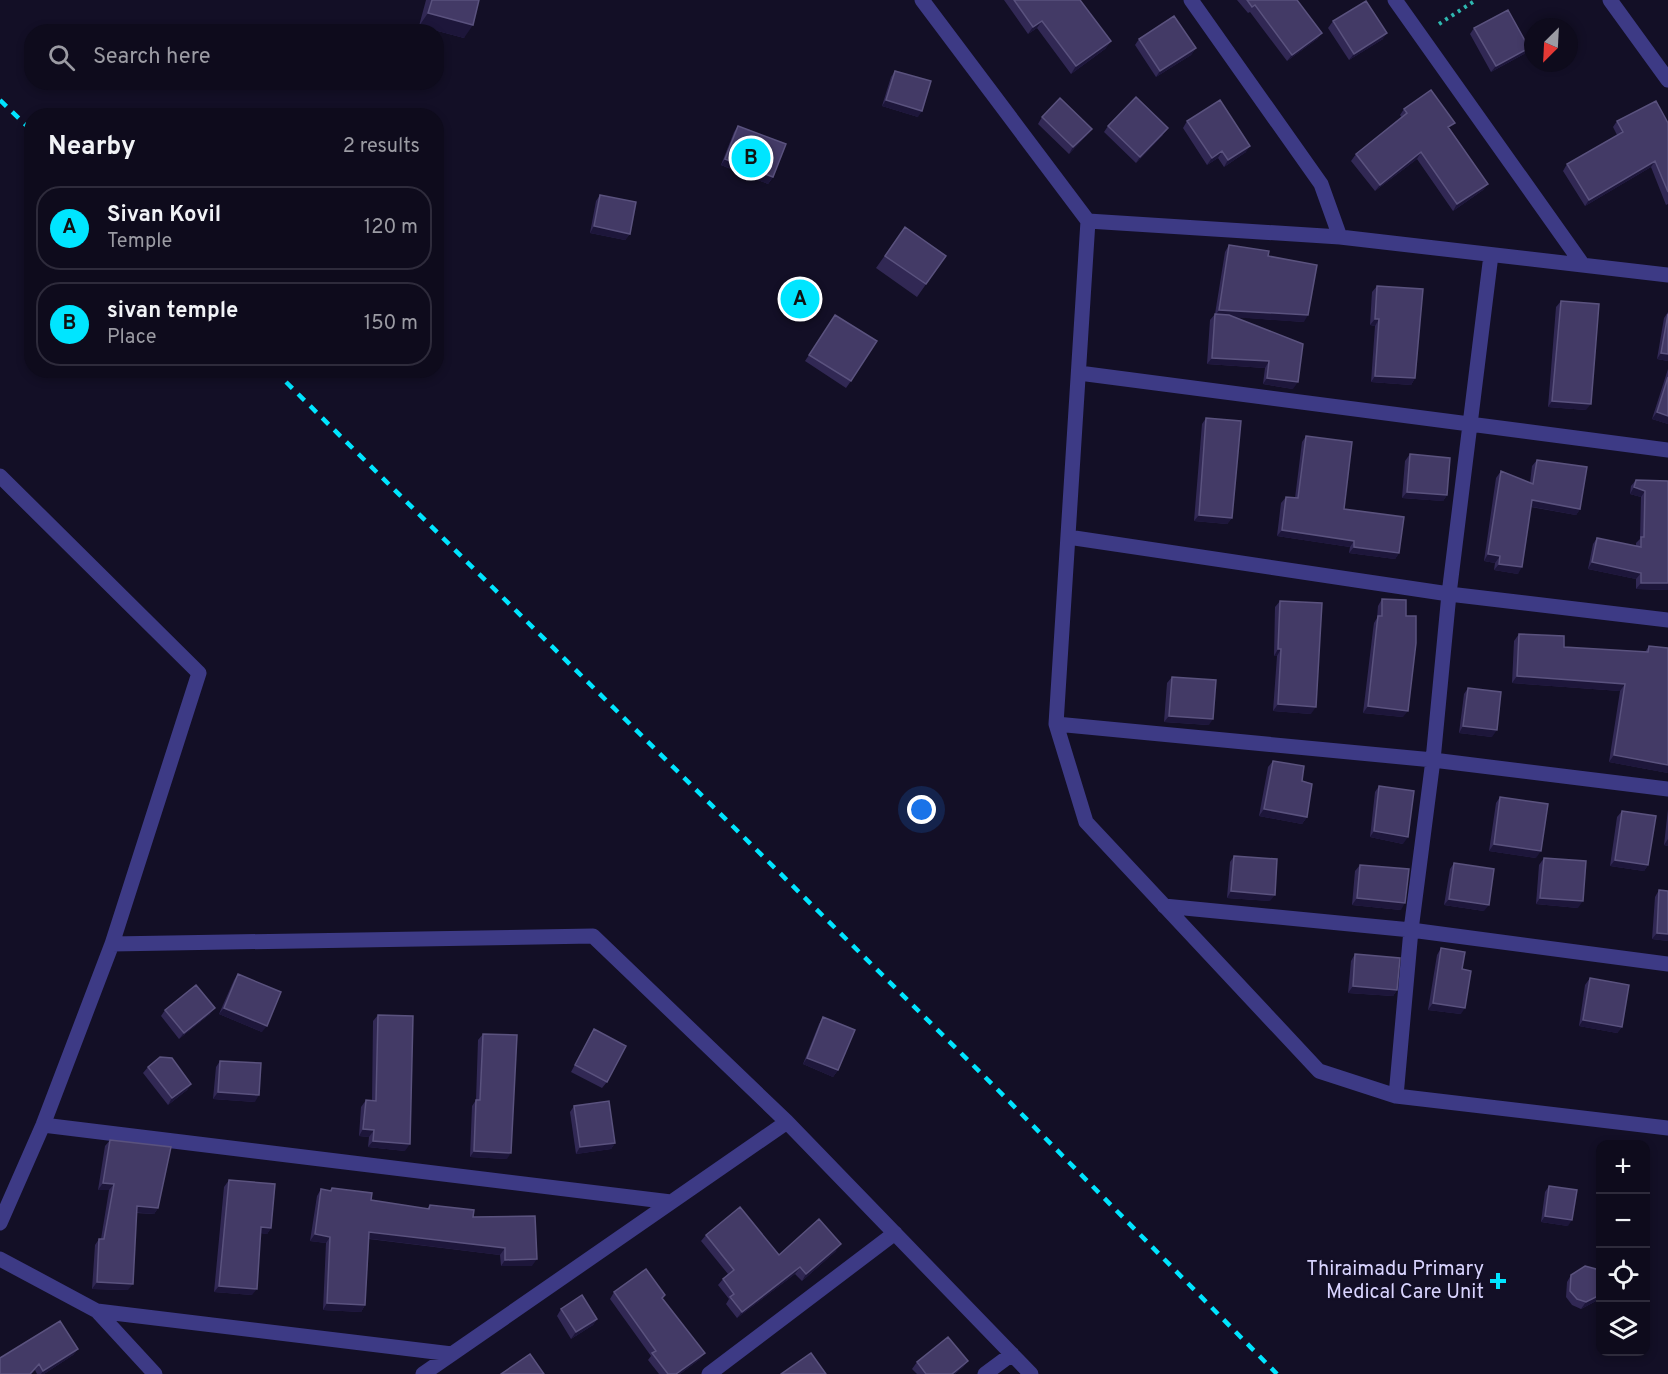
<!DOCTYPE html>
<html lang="en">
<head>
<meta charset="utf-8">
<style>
  body { margin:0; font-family:Overpass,sans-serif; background:#171425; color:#f1f3f6 }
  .controls { position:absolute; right:18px; bottom:18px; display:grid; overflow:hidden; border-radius:12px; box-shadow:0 3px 9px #0003 }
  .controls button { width:54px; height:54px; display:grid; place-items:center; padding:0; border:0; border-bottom:2px solid #2e2b3b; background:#0e0b1c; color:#f1f3f6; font:30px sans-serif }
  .compass { position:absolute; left:1524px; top:18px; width:54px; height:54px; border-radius:50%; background:#0e0b1c; box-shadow:0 3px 9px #0003; rotate:204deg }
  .you { position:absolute; left:922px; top:810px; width:21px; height:21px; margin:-15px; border:4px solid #fff; border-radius:50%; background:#1a73e8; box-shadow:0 0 0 9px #1a73e833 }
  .badge { display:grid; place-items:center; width:39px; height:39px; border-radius:50%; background:#00e5ff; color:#111; font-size:20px; font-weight:700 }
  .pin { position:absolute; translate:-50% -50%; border:3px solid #fff; box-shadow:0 2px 6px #0006 }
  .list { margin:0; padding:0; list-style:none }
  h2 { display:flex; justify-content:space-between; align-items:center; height:78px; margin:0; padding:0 24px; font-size:26px }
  h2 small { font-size:20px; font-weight:400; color:#9b9ba3 }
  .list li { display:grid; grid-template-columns:39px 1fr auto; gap:18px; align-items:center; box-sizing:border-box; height:84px; margin:0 12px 12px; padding:0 12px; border:2px solid #2e2b3b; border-radius:24px }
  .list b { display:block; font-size:22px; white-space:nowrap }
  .list p { margin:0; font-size:20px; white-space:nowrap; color:#9b9ba3 }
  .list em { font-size:20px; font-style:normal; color:#9b9ba3 }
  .icon { flex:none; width:33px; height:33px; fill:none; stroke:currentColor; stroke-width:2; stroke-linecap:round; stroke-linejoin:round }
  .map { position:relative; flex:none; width:1668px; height:1374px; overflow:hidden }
  .search { position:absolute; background:#0e0b1c; box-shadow:0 3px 9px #0003; left:24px; top:24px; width:420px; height:66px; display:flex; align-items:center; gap:15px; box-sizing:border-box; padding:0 21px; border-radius:24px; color:#9b9ba3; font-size:22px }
  .panel { position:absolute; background:#0e0b1c; box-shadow:0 3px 9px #0003; left:24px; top:108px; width:420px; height:270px; border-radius:24px }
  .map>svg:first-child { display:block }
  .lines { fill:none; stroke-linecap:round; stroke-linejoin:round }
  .path { stroke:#2fb8b0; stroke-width:4; stroke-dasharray:3 4.5; stroke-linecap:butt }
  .minor { stroke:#3d3a85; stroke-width:15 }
  .rail { stroke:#00e5ff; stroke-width:4.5; stroke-dasharray:9 8; stroke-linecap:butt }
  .wall { fill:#312854 }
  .shaded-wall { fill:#1d163a }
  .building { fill:#433a66; stroke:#5a527e; stroke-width:1.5 }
  .poi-dot { fill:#00e5ff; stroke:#130f26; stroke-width:2 }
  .labels { text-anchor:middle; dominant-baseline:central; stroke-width:4.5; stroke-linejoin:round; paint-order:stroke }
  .poi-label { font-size:20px; fill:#d9d4ff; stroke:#130f26; text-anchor:end }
</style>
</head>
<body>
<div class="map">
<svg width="1668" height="1374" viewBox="0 0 1668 1374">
  <rect width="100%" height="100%" fill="#130f26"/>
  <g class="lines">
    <path class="path" d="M1439,24l37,-24"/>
    <path class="minor" d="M922,0l166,221 -32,503 30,98 233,249 77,25 272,32
      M1191,0l130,184 19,53
      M1395,0l188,265
      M1610,0l58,80
      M1088,221l252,16 328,38
      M1079,373l589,77
      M0,476l199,197 -87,271 -69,181 -43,98
      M1068,537l381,57 219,26
      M1056,724l377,36 235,29
      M1164,906l247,24 257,34
      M112,944l481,-8 194,186 244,252
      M1396,1096l15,-166 22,-170 16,-166 42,-339
      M43,1125l628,77
      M0,1259l97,52 58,63
      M97,1311l355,43
      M423,1374l364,-252
      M709,1374l186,-141
      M985,1374l27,-20"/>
    <path class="rail" d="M0,100l32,31
      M274,370l721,717 282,287"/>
  </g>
  <path class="wall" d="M426,0h53l-15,38 -45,-12z
    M1004,0h76l31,41 -6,8 -34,25 -34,-46 -9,6z
    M1237,0h60l25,33 -5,6 -30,22 -37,-49 -2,1z
    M1333,21l50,18 -34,21 -21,-32z
    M1474,28l55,20 -5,6 -33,18 -21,-38z
    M1139,39l57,9 -5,7 -35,22 -21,-32z
    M895,71l23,46 -36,-11 9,-29z
    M1404,109l46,20 38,55 -5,6 -30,21 -36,-52 -42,32 -24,-30 5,-7 46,-36 -2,-3z
    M1042,117l45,18 -18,19 -31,-30z
    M1187,121l59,31 -22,15 -6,-9 -11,7 -24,-37z
    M1617,121l51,2v81l-2,1 -15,-38 -66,39 -22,-35 4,-7 50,-29 -4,-8z
    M738,126l35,51 -5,7 -47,-19 13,-33z
    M1108,126l55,9 -27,28 -32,-31z
    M600,195l30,39 -5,6 -35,-7 6,-32z
    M905,227l41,29 -29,41 -41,-29z
    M1229,245l39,11 36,66 -68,-5 57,72 -30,-5 2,-16 -58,-4 3,-44 5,-6 10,-62z
    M1377,286l38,92 -4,7 -40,-3 4,-56 -5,-1 2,-33z
    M1561,301l25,109 -38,-3 8,-100z
    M1668,312v49l-11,-2 7,-41z
    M835,315l16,66 -5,7 -41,-27z
    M1668,369v55l-16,-5z
    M1206,418l26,100 -5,6 -33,-3 8,-97z
    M1306,436l38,73 55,44 -4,6 -46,-6 1,-6 -73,-11 4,-33 5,-6 9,1 7,-56z
    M1410,454l37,41 -4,6 -41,-3 3,-37z
    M1537,460l43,49 -4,6 -45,-8 -13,67 -24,-4 1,-7 -11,-2 12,-83 5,-7 29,12 2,-17z
    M1636,480l32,1v109l-32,-1v-10l-48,-10 5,-25 4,-6 39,8v-3l4,-4 1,-42 -11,-3 1,-8z
    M1382,599l24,17 -3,101 -40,-4 10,-83 1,-7 3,-5 1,-12z
    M1280,601l31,113 -38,-3 4,-55h-3l1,-49z
    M1519,634l45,13 81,5 4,-6 19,2v125l-59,-11 11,-71 -108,-8 2,-42z
    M1172,677l37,48 -45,-3 3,-39z
    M1468,688l24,49 -33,-4 5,-39z
    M1273,761l29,20 5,36 -5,7 -43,-8 9,-49z
    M1379,786l24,58 -33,-7 5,-45z
    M1500,797l36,61 -47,-7 7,-48z
    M1668,809v37l-4,-1z
    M1622,811l26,54 -4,6 -34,-5 7,-49z
    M1234,856l36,45 -43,-3 3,-36z
    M1544,858l34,50 -42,-4 3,-39z
    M1454,863l30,48 -40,-6 6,-36z
    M1360,865l41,45 -49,-5 3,-34z
    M1659,890l9,51 -16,-2 3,-42z
    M1441,948l21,21 -1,45 -33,-4 9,-55z
    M1355,954l42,36 -4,6 -45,-3 3,-32z
    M238,974l24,58 -43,-18 15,-34z
    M1590,978l32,49 -5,6 -38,-7 6,-41z
    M165,1010l45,4 -31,25 -18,-23z
    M378,1015l27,136 -37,-4 1,-10 -10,-1 2,-29 5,-7 6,1 1,-80z
    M823,1017l15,53 -5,7 -30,-13 16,-40z
    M594,1029l13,53 -5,6 -31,-16 19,-36z
    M483,1034l24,125 -37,-2 2,-51 4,-6 2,-60z
    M220,1061l35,41 -42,-3 3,-32z
    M148,1067l43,17 -4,6 -19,15 -25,-32z
    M574,1106l41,37 -4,6 -35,5 -6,-42z
    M110,1140l48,68 -4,6 -18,-1 -8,77 -36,-1 3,-44 4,-6h2l8,-49h-11l7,-44z
    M229,1180l42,48 -4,6 -6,-1 -9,62 -38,-3 10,-105z
    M1549,1186l19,40 -27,-4 4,-30z
    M332,1188l39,12 56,9 3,-4 43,12 59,49h-31l-1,-11 -131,-16 -4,66 -4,7 -38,-2 3,-67 -16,-2 7,-45 4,-7 8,2z
    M706,1235l73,20 57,-4 -34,30 -7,-7 -58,44 -11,-14 3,-5 -11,-14 5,-6 5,-5 -27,-33z
    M1571,1275l25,26 -15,8 -9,-4 -6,-8 1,-15z
    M614,1292l49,7 37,60 -20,15h-21l-11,-14 3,-4 -41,-57z
    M561,1309l36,10 -4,6 -22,14 -14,-23z
    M78,1349l-5,6 -29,19h-7l-2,-4 -4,4h-31z
    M968,1361l-5,6 -8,7h-38l-5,-5 5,-7z"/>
  <path class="shaded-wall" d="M428,13l45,12 -9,13 -45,-12z
    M1042,21l-5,7 -9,6 5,-7z
    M1322,33l-5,6 -30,22 5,-6z
    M1387,33l-4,6 -34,21 5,-6z
    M1111,41l-6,8 -34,25 5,-8z
    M1196,48l-5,7 -35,22 4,-6z
    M1529,48l-5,6 -33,18 5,-6z
    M886,100l36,11 -4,6 -36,-11z
    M1168,128l-5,7 -27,28 4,-6z
    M1092,129l-5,6 -18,19 4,-7z
    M1250,146l-4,6 -22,15 4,-7z
    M1222,151l-4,7 -11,7 5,-7z
    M1421,152l-4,7 -42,32 5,-6z
    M725,159l48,18 -5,7 -47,-19z
    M1655,161l-4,6 -66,39 4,-6z
    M1488,184l-5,6 -30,21 4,-7z
    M594,226l36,8 -5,6 -35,-7z
    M1219,310l89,5 -4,7 -89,-6z
    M1375,319h4l-4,7 -5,-1z
    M1661,353l7,1v7l-11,-2z
    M1212,358l57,3 -4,7 -58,-4z
    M1375,376l40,2 -4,7 -40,-3z
    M1267,378l31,4 -5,7 -30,-5z
    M1552,401l39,3 -5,6 -38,-3z
    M1657,412l11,4v8l-16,-5z
    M1634,487l11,4 -4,6 -11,-3z
    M1407,492l40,3 -4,6 -41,-3z
    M1532,500l48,9 -4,6 -48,-9z
    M1199,515l33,3 -5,6 -33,-3z
    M1282,530l72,11 -4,6 -73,-11z
    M1354,547l45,6 -4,6 -46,-6z
    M1488,554l12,2 -5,7 -11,-2z
    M1592,562l49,11 -5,6 -48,-10z
    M1499,564l23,3 -4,7 -24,-4z
    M1641,583h27v7l-32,-1z
    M1278,649h3l-4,7h-3z
    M1517,676l108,8 -5,7 -108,-8z
    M1278,704l38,3 -5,7 -38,-3z
    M1368,706l40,5 -5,6 -40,-4z
    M1169,716l44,3 -4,6 -45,-3z
    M1463,726l34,4 -5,7 -33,-4z
    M1614,755l54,10v8l-59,-11z
    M1264,809l43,8 -5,7 -43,-8z
    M1374,831l34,6 -5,7 -33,-7z
    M1668,839v7l-4,-1z
    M1494,844l47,7 -5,7 -47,-7z
    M1615,860l33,5 -4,6 -34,-5z
    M1231,891l44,4 -5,6 -43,-3z
    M1357,898l48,5 -4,7 -49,-5z
    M1540,898l43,3 -5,7 -42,-4z
    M1449,899l40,6 -5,6 -40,-6z
    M1657,933l11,1v7l-16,-2z
    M1353,986l44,4 -4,6 -45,-3z
    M1433,1003l32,5 -4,6 -33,-4z
    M215,1008l-5,6 -31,25 5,-6z
    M224,1008l43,18 -5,6 -43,-18z
    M1583,1020l39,7 -5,6 -38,-7z
    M807,1058l31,12 -5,7 -30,-13z
    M191,1084l-4,6 -19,15 4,-7z
    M218,1092l41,3 -4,7 -42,-3z
    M363,1129l11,1 -5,7 -10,-1z
    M373,1141l37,3 -5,7 -37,-4z
    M615,1143l-4,6 -35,5 4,-7z
    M474,1151l37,2 -4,6 -37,-2z
    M103,1183l11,1 -5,6h-11z
    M137,1206l21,2 -4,6 -22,-2z
    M1545,1216l27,4 -4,6 -27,-4z
    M261,1227l10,1 -4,6 -10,-1z
    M369,1232l136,16 -5,7 -136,-17z
    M315,1234l15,3 -4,6 -16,-2z
    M841,1244l-5,7 -34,30 4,-7z
    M537,1259l-5,7h-31l4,-6z
    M800,1267l-5,7 -58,44 5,-6z
    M97,1282l36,2 -5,6 -36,-1z
    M219,1286l38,3 -5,6 -38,-3z
    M1600,1295l-4,6 -15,8 5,-7z
    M327,1303l38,2 -4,7 -38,-2z
    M597,1319l-4,6 -22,14 5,-7z
    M78,1349l-5,6 -29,19h-3l2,-3z
    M705,1353l-5,6 -20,15h-4z
    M968,1361l-5,6 -8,7h-3z"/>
  <path class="building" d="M432,0h47l-6,25 -45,-12z
    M1014,0h66l31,41 -35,25 -34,-45 -9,6z
    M1247,0h50l25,33 -30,22 -37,-50 -3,2z
    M1366,1l21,32 -33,21 -21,-33z
    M1508,10l21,38 -33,18 -22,-38z
    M1174,16l22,32 -36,23 -21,-32z
    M895,71l36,10 -9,30 -36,-11z
    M1431,90l24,33 -7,4 40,57 -31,20 -36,-52 -41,33 -24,-31 51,-41 -3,-4z
    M1136,97l32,31 -28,29 -32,-31z
    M1060,98l32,31 -19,18 -31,-30z
    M1220,100l30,46 -22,14 -6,-9 -10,7 -25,-37z
    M1656,101l12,22v69l-13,-31 -66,39 -22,-36 56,-32 -6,-11z
    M738,126l48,18 -13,33 -48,-18z
    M600,195l36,7 -6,32 -36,-8z
    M905,227l41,29 -20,28 -41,-28z
    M1229,245l40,6 -1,5 49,9 -9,50 -89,-5z
    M1377,286l46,3 -8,89 -40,-2 4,-57h-4z
    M1561,301l38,3 -8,100 -39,-3z
    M1215,314l14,1 74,29 -5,38 -31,-4 2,-17 -57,-3z
    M1668,314v40l-7,-1z
    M835,315l42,26 -26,40 -42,-26z
    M1668,377v39l-11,-4z
    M1206,418l35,3 -9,97 -33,-3z
    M1306,436l46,6 -8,67 60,8 -5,36 -45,-6v-6l-72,-11 4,-33 12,1z
    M1410,454l40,4 -3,37 -40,-3z
    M1537,460l50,7 -7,42 -48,-9 -10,67 -23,-3 1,-8 -12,-2 13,-83 32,13z
    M1636,480l32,1v102h-27v-10l-49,-11 5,-24 44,9v-10h3l1,-46 -11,-4z
    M1382,599l24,1v16h10v27l-8,68 -40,-5 9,-82 1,-8h4z
    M1280,601l42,2 -6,104 -38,-3 3,-55h-3z
    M1519,634l45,2v11l84,5 1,-6 19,2v117l-54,-10 11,-71 -108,-8z
    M1172,677l44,3 -3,39 -44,-3z
    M1468,688l33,4 -4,38 -34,-4z
    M1273,761l31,5 -2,15 10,3 -5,33 -43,-8z
    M1379,786l35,5 -6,46 -34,-6z
    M1500,797l48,7 -7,47 -47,-7z
    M1622,811l34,5 -8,49 -33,-5z
    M1234,856l43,3 -2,36 -44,-4z
    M1544,858l42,3 -3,40 -43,-3z
    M1454,863l40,6 -5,36 -40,-6z
    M1360,865l49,4 -4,34 -48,-5z
    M1659,890l9,1v43l-11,-1z
    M1441,948l24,4 -3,17 9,2 -6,37 -32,-5z
    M1355,954l45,4 -3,32 -44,-4z
    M238,974l43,18 -14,34 -43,-18z
    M1590,978l39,7 -7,42 -39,-7z
    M196,985l19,23 -31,25 -19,-23z
    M378,1015l35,1 -3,128 -37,-3 1,-11 -11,-1 3,-29 10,1z
    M823,1017l32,13 -17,40 -31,-12z
    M594,1029l32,17 -19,36 -32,-17z
    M483,1034l34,1 -6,118 -37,-2 2,-51h4z
    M160,1057l12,1 19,26 -19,14 -24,-31z
    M220,1061l41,2 -2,32 -41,-3z
    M609,1101l6,42 -35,4 -6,-41z
    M110,1140l61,7 -13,61 -21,-2 -4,78 -36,-2 2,-43h5l10,-55 -11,-1z
    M229,1180l46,4 -4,44 -10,-1 -4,62 -38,-3z
    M1549,1186l28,4 -5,30 -27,-4z
    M332,1188l40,5 -1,7 58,9 1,-4 44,5 -1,7 62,-1 2,43 -32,1v-12l-136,-16 -4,73 -38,-2 3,-66 -15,-3 6,-45 10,2z
    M740,1207l39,48 40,-36 22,25 -35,30 -6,-7 -58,45 -12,-15 4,-3 -11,-15 11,-9 -28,-35z
    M1585,1266l11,3 4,6v20l-14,7 -9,-3 -7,-8 1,-16z
    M646,1269l19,26 -3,3 43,55 -29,21h-8l-16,-21 4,-2 -42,-59z
    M582,1295l15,24 -21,13 -15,-23z
    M60,1321l18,28 -35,22 -4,-7 -9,10h-30v-16z
    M948,1337l20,24 -16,13h-26l-9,-12z
    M811,1353l15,21h-45z
    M530,1354l14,20h-43z"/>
  <path class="poi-dot" d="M1495 1272h6v6h6v6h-6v6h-6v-6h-6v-6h6z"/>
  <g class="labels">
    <g class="poi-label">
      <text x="1484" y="1270">Thiraimadu Primary<tspan x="1484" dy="23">Medical Care Unit</tspan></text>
    </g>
  </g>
</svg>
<div class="controls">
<button>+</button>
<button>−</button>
<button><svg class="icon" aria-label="locate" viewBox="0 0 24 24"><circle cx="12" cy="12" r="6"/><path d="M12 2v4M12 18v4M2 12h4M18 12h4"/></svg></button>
<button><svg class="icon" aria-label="layers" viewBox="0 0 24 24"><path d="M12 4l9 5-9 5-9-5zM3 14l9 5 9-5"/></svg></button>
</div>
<svg class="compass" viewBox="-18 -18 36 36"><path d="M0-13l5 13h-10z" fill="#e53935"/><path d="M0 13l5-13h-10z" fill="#9b9ba3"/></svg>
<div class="you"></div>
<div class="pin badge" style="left:800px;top:299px">A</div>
<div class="pin badge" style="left:751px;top:158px">B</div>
<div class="search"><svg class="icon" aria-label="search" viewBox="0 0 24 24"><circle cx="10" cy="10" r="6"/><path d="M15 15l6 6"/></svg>Search here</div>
<section class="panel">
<h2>Nearby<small>2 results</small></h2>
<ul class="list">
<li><span class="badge">A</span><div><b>Sivan Kovil</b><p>Temple</p></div><em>120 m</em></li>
<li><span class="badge">B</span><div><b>sivan temple</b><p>Place</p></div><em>150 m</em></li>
</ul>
</section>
</div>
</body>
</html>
